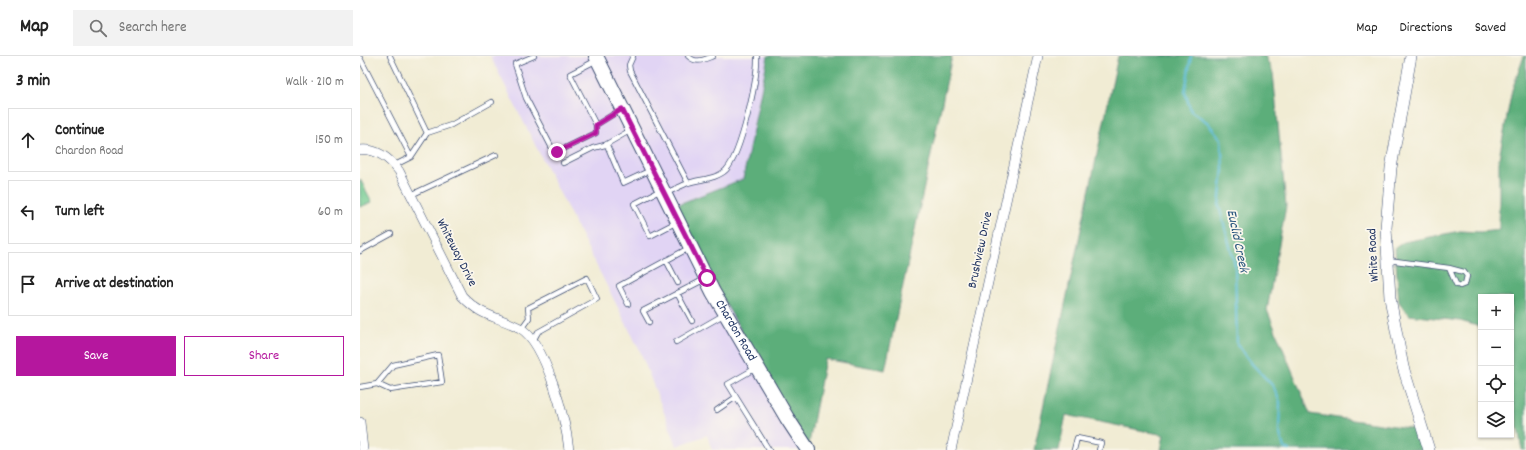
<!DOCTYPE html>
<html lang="en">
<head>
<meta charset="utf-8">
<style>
  body { margin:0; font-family:Dekko,sans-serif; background:#f2f2f2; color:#222 }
  .controls { position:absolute; right:12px; bottom:12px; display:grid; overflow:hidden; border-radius:0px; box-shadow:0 1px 3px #0004 }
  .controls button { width:36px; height:36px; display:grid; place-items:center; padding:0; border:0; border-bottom:1px solid #e0e0e0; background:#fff; color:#222; font:20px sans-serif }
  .stop { position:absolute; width:12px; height:12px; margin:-9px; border:3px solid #b5179e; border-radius:50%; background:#fff }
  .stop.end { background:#b5179e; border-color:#fff; box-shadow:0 1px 4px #0008 }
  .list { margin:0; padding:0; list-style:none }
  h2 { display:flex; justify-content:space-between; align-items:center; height:52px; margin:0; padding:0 16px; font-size:17px }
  h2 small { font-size:13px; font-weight:400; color:#767676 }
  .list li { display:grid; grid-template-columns:26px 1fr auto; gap:12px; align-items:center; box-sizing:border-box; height:64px; margin:0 8px 8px; padding:0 8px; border:1px solid #e0e0e0; border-radius:0px }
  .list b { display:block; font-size:15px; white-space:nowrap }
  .list p { margin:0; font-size:13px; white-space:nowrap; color:#767676 }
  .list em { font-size:13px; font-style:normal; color:#767676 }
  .actions { display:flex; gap:8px; padding:12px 16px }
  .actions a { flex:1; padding:9px 0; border:1px solid #b5179e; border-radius:0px; text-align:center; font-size:14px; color:#b5179e }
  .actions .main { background:#b5179e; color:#fff }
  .icon { flex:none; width:22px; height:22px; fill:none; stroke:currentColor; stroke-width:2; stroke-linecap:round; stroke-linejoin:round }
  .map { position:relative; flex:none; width:1166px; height:394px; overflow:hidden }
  header { display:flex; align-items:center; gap:24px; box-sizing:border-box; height:56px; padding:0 20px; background:#fff; border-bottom:1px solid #e0e0e0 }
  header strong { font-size:19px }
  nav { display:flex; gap:22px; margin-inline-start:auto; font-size:14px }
  .search { width:280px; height:36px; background:#f2f2f2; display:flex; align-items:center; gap:10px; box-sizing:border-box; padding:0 14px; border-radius:0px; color:#767676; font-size:15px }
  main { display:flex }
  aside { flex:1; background:#fff }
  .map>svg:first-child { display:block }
  .built { fill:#e1d4f4 }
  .green { fill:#71ca90; stroke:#467c77 }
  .forest { fill:#5cae7a; stroke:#3c6e6c }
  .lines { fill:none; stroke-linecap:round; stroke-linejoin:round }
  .stream { stroke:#53b8d1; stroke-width:2.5 }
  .service-casing { stroke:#3b4b70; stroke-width:6 }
  .minor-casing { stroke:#3b4b70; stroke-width:10 }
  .tertiary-casing { stroke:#3b4b70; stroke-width:12 }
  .primary-casing { stroke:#3b4b70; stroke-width:16 }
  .service { stroke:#fff; stroke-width:4.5 }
  .minor { stroke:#fff; stroke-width:9 }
  .tertiary { stroke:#fff; stroke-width:11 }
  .primary { stroke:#fff; stroke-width:14 }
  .route { stroke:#b5179e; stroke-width:5 }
  .labels { text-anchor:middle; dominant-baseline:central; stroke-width:3.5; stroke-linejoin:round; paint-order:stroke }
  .street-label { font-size:13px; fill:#1b2f5e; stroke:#fbf7ec }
  .water-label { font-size:14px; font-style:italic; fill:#2c5880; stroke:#fbf7ec }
</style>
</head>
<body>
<header>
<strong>Map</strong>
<div class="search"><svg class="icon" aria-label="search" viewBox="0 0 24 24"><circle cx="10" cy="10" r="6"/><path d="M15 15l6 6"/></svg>Search here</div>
<nav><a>Map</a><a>Directions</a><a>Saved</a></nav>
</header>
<main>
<aside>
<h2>3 min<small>Walk · 210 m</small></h2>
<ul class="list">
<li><svg class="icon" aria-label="ahead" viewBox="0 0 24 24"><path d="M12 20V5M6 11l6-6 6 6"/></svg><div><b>Continue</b><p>Chardon Road</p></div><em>150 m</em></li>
<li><svg class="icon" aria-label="left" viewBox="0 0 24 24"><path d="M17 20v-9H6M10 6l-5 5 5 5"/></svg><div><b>Turn left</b></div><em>60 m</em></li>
<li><svg class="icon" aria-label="arrive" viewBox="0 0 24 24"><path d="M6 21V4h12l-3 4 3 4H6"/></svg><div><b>Arrive at destination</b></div></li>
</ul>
<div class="actions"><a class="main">Save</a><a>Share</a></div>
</aside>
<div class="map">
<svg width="1166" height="394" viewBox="0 0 1166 394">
  <rect width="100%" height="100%" fill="#fbf7ec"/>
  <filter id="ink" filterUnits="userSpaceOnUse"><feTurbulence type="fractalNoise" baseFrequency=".025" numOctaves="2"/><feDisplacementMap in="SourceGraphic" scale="8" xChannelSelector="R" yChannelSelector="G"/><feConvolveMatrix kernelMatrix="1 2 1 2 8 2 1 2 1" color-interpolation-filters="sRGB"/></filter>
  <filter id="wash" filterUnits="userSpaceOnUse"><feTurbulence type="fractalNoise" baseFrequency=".012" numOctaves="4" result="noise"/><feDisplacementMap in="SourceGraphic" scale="16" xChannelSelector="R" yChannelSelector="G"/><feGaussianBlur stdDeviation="0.9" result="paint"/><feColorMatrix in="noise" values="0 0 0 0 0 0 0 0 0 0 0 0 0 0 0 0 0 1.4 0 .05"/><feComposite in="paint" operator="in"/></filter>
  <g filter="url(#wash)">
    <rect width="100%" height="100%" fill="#f1ecd4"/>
    <path class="built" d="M130,0h278l-25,123 -71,28 136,243h-96l-5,-15 -30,11 -37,-95z"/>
    <path class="green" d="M0,123l12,23 -12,5z"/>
    <path class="forest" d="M408,0h184l-67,314 -60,-11 -17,90 -137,-242 72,-28z
      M758,0h147l8,17 13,133 -19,104 43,104 112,16 7,20h-268l3,-15 -98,-20 -7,35h-25z
      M1164,0h2v394h-4l-11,-59v-94h-30v30l-21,-6 -51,-6 -10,-13 -4,-54 9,-6 56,-11 21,1 18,-2v-72l13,-68z"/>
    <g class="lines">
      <path class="stream" d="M831,0l-6,36 6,19 16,11 14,17 2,30 -4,37 16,59 2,79 15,20 21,22 7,16 -1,29 5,17 5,2"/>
    </g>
  </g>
  <g filter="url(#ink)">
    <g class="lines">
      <g class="service-casing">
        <path id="service" d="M30,0l37,77 -16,24 -16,8
          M174,0l-19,8 11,34 27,52 4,2 39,-19v-8l-26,-51 27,-14
          M273,0l-4,9 1,6 58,112
          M328,0c8,8 15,4 25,0
          M0,2l51,99
          M236,69l24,-15
          M67,77l24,-8 41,-23
          M247,89l16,38 28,-13
          M203,107l30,-15 12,-3 26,-15
          M301,134l-27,14 16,32 27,-14
          M306,137c7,-3 15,-7 22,-10 12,-4 29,-4 38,-13 15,-16 32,-91 31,-114
          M51,139l85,-40
          M0,195l31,-17
          M306,204l12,23
          M1028,204l61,8 7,16 4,2 5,-2 2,-8 -3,-4 -15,-4
          M317,237l15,28
          M268,248l-9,-18 70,-38
          M289,266l-6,-11 62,-32
          M161,273l8,-11 -1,-10 59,-30 10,21 -59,33 -5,9
          M316,286l49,-28
          M0,331l17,-3 13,6 52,-8 -4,-27 -45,10 -16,19
          M376,341l33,53
          M357,354l19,-13 -8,-13 28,-16
          M714,394l3,-12 24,5 -2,7"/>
      </g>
      <g class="minor-casing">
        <path id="minor" d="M0,94c17,-2 29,8 39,21l63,125c21,22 33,19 58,32 26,15 46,93 49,122
          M0,366l3,28
          M591,394l87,-394"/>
      </g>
      <g class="tertiary-casing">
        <path id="tertiary" d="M1051,0l-20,112 -5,60 4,70 13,69 26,83"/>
      </g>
      <g class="primary-casing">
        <g id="primary">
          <path id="s1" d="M236,0l117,236 74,126 21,32"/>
        </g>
      </g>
      <use href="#service" class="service"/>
      <use href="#minor" class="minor"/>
      <use href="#tertiary" class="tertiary"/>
      <use href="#primary" class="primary"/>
    </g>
  </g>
  <g class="lines" filter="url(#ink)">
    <path class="route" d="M197,96l39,-19v-8l26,-16 85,169"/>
  </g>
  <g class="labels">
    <g class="street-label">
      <text transform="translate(621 194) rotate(-78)">Brushview Drive</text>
      <text transform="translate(96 197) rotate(63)">Whiteway Drive</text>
      <text transform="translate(1014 199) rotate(-93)">White Road</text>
      <text stroke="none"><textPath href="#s1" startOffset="308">Chardon Road</textPath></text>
    </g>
    <g class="water-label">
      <text transform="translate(877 185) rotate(78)">Euclid Creek</text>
    </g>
  </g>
</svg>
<div class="controls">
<button>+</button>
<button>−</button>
<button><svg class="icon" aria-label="locate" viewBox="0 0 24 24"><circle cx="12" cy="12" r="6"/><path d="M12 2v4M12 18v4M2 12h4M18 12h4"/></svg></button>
<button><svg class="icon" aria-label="layers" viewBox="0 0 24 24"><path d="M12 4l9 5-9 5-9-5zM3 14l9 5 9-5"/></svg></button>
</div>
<div class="stop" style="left:347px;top:222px"></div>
<div class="stop end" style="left:197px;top:96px"></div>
</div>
</main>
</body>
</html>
